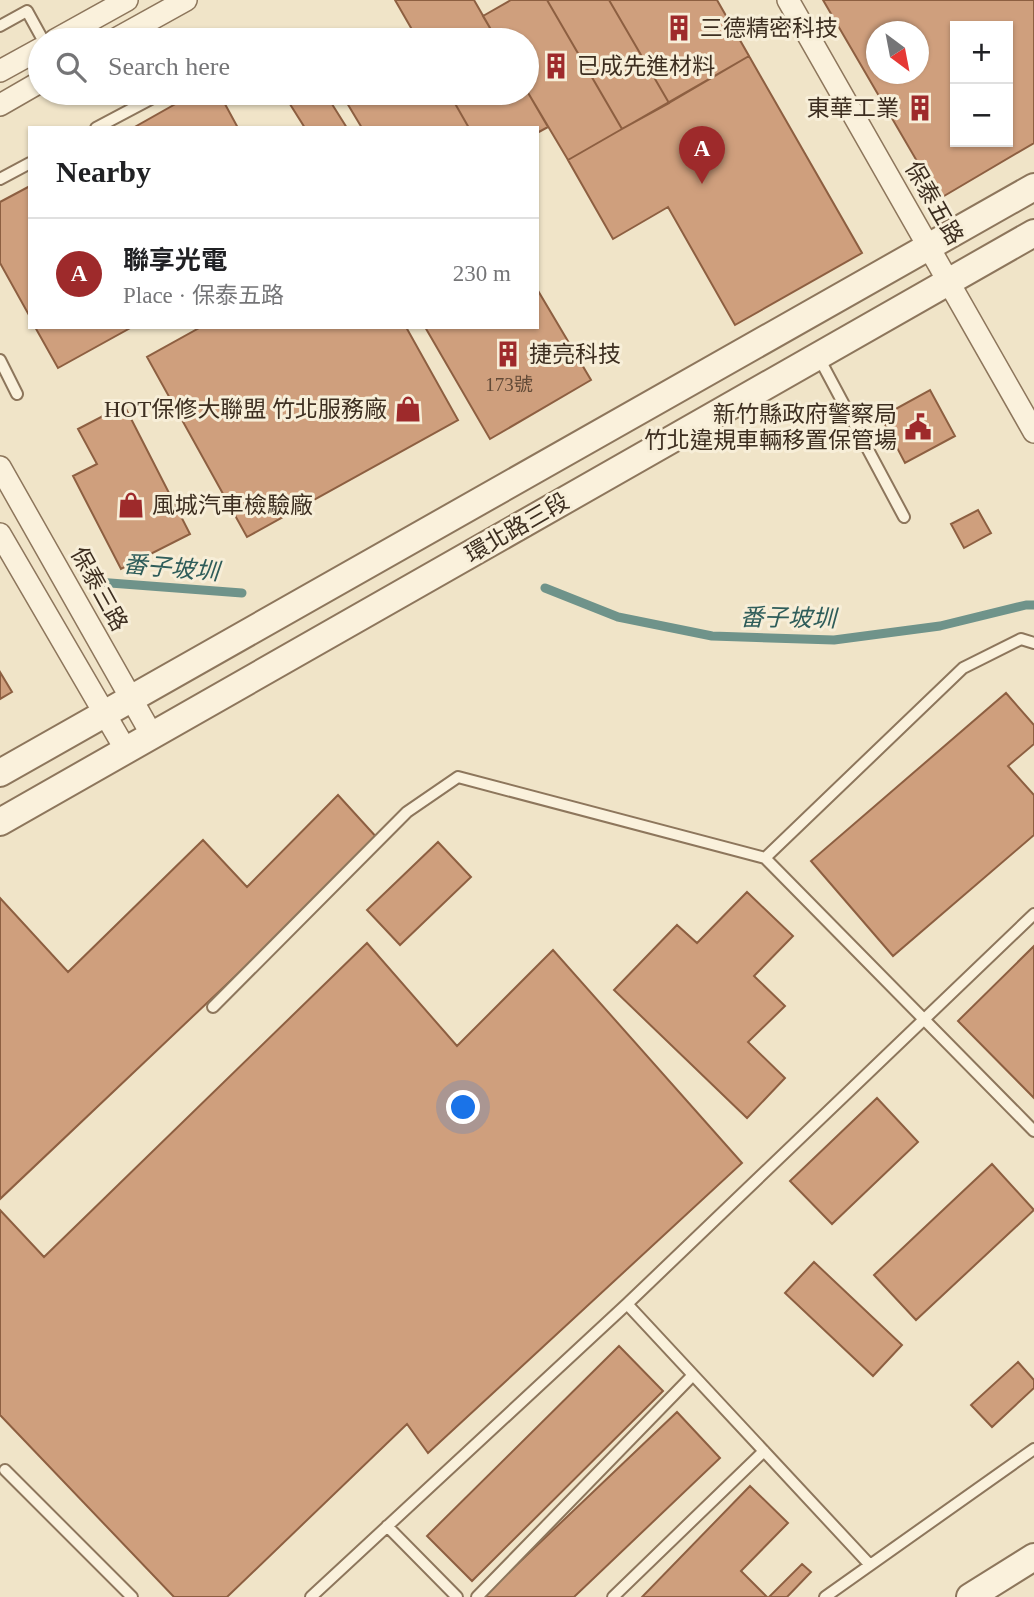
<!DOCTYPE html>
<html lang="en">
<head>
<meta charset="utf-8">
<style>
  body { margin:0; font-family:"Times New Roman","Noto Sans TC",serif; background:#f6f6f6; color:#202124 }
  .controls { position:absolute; right:21px; top:21px; display:grid; overflow:hidden; border-radius:0px; box-shadow:0 2px 5px #0004 }
  .controls button { width:63px; height:63px; display:grid; place-items:center; padding:0; border:0; border-bottom:2px solid #e0e0e0; background:#fff; color:#202124; font:35px sans-serif }
  .compass { position:absolute; left:866px; top:21px; width:63px; height:63px; border-radius:50%; background:#fff; box-shadow:0 2px 5px #0004; rotate:148deg }
  .you { position:absolute; left:464px; top:1108px; width:24px; height:24px; margin:-18px; border:5px solid #fff; border-radius:50%; background:#1a73e8; box-shadow:0 0 0 10px #1a73e833 }
  .badge { display:grid; place-items:center; width:46px; height:46px; border-radius:50%; background:#9e2a2b; color:#fff; font-size:23px; font-weight:700 }
  .pin { position:absolute; translate:-50% -58px; filter:drop-shadow(0 2px 4px #0008) }
  .pin::after { content:''; position:absolute; top:37px; width:24px; height:21px; background:inherit; clip-path:polygon(0 0,100% 0,50% 100%) }
  .list { margin:0; padding:0; list-style:none }
  h2 { display:flex; justify-content:space-between; align-items:center; height:91px; margin:0; padding:0 28px; font-size:30px }
  h2 small { font-size:23px; font-weight:400; color:#757577 }
  .list li { display:grid; grid-template-columns:46px 1fr auto; gap:21px; align-items:center; box-sizing:border-box; height:112px; padding:0 28px; border-top:2px solid #e0e0e0 }
  .list b { display:block; font-size:26px; white-space:nowrap }
  .list p { margin:0; font-size:23px; white-space:nowrap; color:#757577 }
  .list em { font-size:23px; font-style:normal; color:#757577 }
  .icon { flex:none; width:38px; height:38px; fill:none; stroke:currentColor; stroke-width:2; stroke-linecap:round; stroke-linejoin:round }
  .map { position:relative; flex:none; width:1034px; height:1597px; overflow:hidden }
  .search { position:absolute; background:#fff; box-shadow:0 2px 5px #0004; left:28px; top:28px; width:511px; height:77px; display:flex; align-items:center; gap:18px; box-sizing:border-box; padding:0 24px; border-radius:38px; color:#757577; font-size:26px }
  .panel { position:absolute; background:#fff; box-shadow:0 2px 5px #0004; left:28px; top:126px; width:511px; height:203px; border-radius:0px }
  .map>svg:first-child { display:block }
  .lines { fill:none; stroke-linecap:round; stroke-linejoin:round }
  .stream { stroke:#6f938a; stroke-width:9 }
  .building { fill:#cf9f7d; stroke:#8d5f41; stroke-width:2; fill-rule:evenodd }
  .service-casing { stroke:#8d765c; stroke-width:14 }
  .minor-casing { stroke:#8d765c; stroke-width:24 }
  .tertiary-casing { stroke:#8d765c; stroke-width:30 }
  .service { stroke:#faf1dc; stroke-width:10 }
  .minor { stroke:#faf1dc; stroke-width:21 }
  .tertiary { stroke:#faf1dc; stroke-width:26 }
  .labels { text-anchor:middle; dominant-baseline:central; stroke-width:6; stroke-linejoin:round; paint-order:stroke }
  .number-label { font-size:19px; fill:#624a37 }
  .poi-label { font-size:23px; fill:#3d2e20; stroke:#f7eed8; text-anchor:start }
  .street-label { font-size:23px; fill:#3d2e20; stroke:#f7eed8 }
  .water-label { font-size:24px; font-style:italic; fill:#2f5d5a; stroke:#f7eed8 }
</style>
</head>
<body>
<div class="map">
<svg width="1034" height="1597" viewBox="0 0 1034 1597">
  <rect width="100%" height="100%" fill="#f0e4c8"/>
  <g class="lines">
    <path class="stream" d="M97,582l145,11
      M545,588l73,29 94,19 122,4 106,-14 86,-21h8"/>
  </g>
  <path class="building" d="M395,0h79l23,40h-79z
    M511,0h36l75,129 -54,31 -41,-69v-51h-30l-14,-24z
    M547,0h62l60,103 -47,26z
    M609,0h108l32,56 -80,47z
    M823,0h211v143l-95,56zM955,26h53v116h-53zM876,32h42v42h-42z
    M749,56l113,197 -127,72 -67,-118 -55,32 -45,-79z
    M527,91l21,36 -11,6v-5h-68l-20,-35z
    M195,93h24l19,35h-105z
    M283,93h42l22,35h-42z
    M341,93h108l20,35h-107z
    M30,186v131l-30,-54v-61z
    M537,289l54,91 -101,59 -65,-112h112z
    M35,327h97l-74,41z
    M201,327h205l52,93 -211,117 -100,-180z
    M930,390l25,46 -50,27 -24,-46z
    M124,405l66,129 -69,35 -48,-93 24,-12 -19,-35z
    M978,510l13,23 -27,15 -13,-24z
    M0,672l12,20 -12,7z
    M1006,693l28,32v19l-26,22 26,29v40l-141,121 -82,-95z
    M338,795l41,45 -379,359v-301l68,74 135,-132 44,47z
    M438,842l33,35 -71,68 -33,-35z
    M747,892l46,44 -39,40 31,30 -37,36 37,36 -38,40 -133,-128 63,-65 20,18z
    M367,943l90,103 96,-96 189,213 -314,290 -21,-29 -180,173h-53l-174,-182v-205l44,47z
    M1034,946v152l-76,-77z
    M877,1098l41,44 -86,82 -42,-43z
    M992,1164l42,46 -118,110 -42,-45z
    M814,1262l88,83 -29,31 -88,-83z
    M619,1346l44,45 -191,190 -45,-45z
    M1018,1362l16,18v8l-42,39 -21,-22z
    M677,1412l43,46 -146,139h-87l-2,-2z
    M750,1486l38,37 -47,48 26,26h-125z
    M802,1564l9,8 -24,25h-18z"/>
  <g class="lines">
    <g class="service-casing">
      <path id="service" d="M0,26l27,-15 16,29
        M96,128l66,-35
        M0,179l30,-16
        M818,356l86,161
        M0,360l17,34
        M765,858l198,-190 58,-29 13,4
        M213,1007l194,-195 51,-35 307,81 269,273
        M627,1304l243,261
        M5,1470l127,127
        M387,1526l70,71
        M311,1597l316,-293 407,-390
        M477,1597l216,-222
        M613,1597l151,-146
        M825,1597l209,-148"/>
    </g>
    <g class="minor-casing">
      <path id="minor" d="M788,0l246,432
        M55,40l72,-40
        M114,40l72,-40
        M0,71l40,-22
        M0,105l40,-23
        M0,467l153,270
        M0,534l127,218"/>
    </g>
    <g class="tertiary-casing">
      <path id="tertiary" d="M0,773l1034,-586
        M0,822l1034,-589
        M970,1597l64,-40"/>
    </g>
    <use href="#service" class="service"/>
    <use href="#minor" class="minor"/>
    <use href="#tertiary" class="tertiary"/>
  </g>
  <defs>
    <g id="building-bare" transform="scale(2.1)"><path d="M-4-6H4V6H1V3H-1V6H-4ZM-2.5-4.3h1.7v1.8h-1.7ZM.8-4.3h1.7v1.8H.8ZM-2.5-1h1.7V.8h-1.7ZM.8-1h1.7V.8H.8Z" fill="#9e2a2b" stroke="#f7eed8" stroke-width="2.5" paint-order="stroke"/></g>
    <g id="shop-bare" transform="scale(2.1)"><path d="M-5-2.5h2.3a2.7 3.5 0 0 1 5.4 0H5L5.5 6h-11ZM-1.5-2.5h3a1.5 2.3 0 0 0-3 0Z" fill="#9e2a2b" stroke="#f7eed8" stroke-width="2.5" paint-order="stroke"/></g>
    <g id="civic-bare" transform="scale(2.1)"><path d="M-.6-6.5H3V-4.5H.6V-3L4-1V1h2V6H-6V1h2V-1L-.6-3ZM-1.2 2.5V6h2.4V2.5Z" fill="#9e2a2b" stroke="#f7eed8" stroke-width="2.5" paint-order="stroke"/></g>
  </defs>
  <g fill-rule="evenodd">
    <use href="#building-bare" x="679" y="28"/>
    <use href="#building-bare" x="556" y="66"/>
    <use href="#building-bare" x="920" y="108"/>
    <use href="#building-bare" x="508" y="354"/>
    <use href="#shop-bare" x="408" y="409"/>
    <use href="#civic-bare" x="918" y="427"/>
    <use href="#shop-bare" x="131" y="505"/>
  </g>
  <g class="labels">
    <g class="number-label">
      <text x="509" y="384">173號</text>
    </g>
    <g class="poi-label">
      <text x="700" y="28">三德精密科技</text>
      <text x="577" y="66">已成先進材料</text>
      <text x="899" y="108" text-anchor="end">東華工業</text>
      <text x="529" y="354">捷亮科技</text>
      <text x="387" y="409" text-anchor="end">HOT保修大聯盟 竹北服務廠</text>
      <text x="897" y="414" text-anchor="end">新竹縣政府警察局<tspan x="897" dy="26">竹北違規車輛移置保管場</tspan></text>
      <text x="152" y="505">風城汽車檢驗廠</text>
    </g>
    <g class="street-label">
      <text transform="translate(934 203) rotate(60)">保泰五路</text>
      <text transform="translate(517 528) rotate(-30)">環北路三段</text>
      <text transform="translate(99 589) rotate(61)">保泰三路</text>
    </g>
    <g class="water-label">
      <text transform="translate(171 568) rotate(5)">番子坡圳</text>
      <text transform="translate(788 618) rotate(1)">番子坡圳</text>
    </g>
  </g>
</svg>
<div class="controls">
<button>+</button>
<button>−</button>
</div>
<svg class="compass" viewBox="-18 -18 36 36"><path d="M0-13l5 13h-10z" fill="#e53935"/><path d="M0 13l5-13h-10z" fill="#757577"/></svg>
<div class="you"></div>
<div class="pin badge" style="left:702px;top:184px">A</div>
<div class="search"><svg class="icon" aria-label="search" viewBox="0 0 24 24"><circle cx="10" cy="10" r="6"/><path d="M15 15l6 6"/></svg>Search here</div>
<section class="panel">
<h2>Nearby<small></small></h2>
<ul class="list">
<li><span class="badge">A</span><div><b>聯享光電</b><p>Place · 保泰五路</p></div><em>230 m</em></li>
</ul>
</section>
</div>
</body>
</html>
